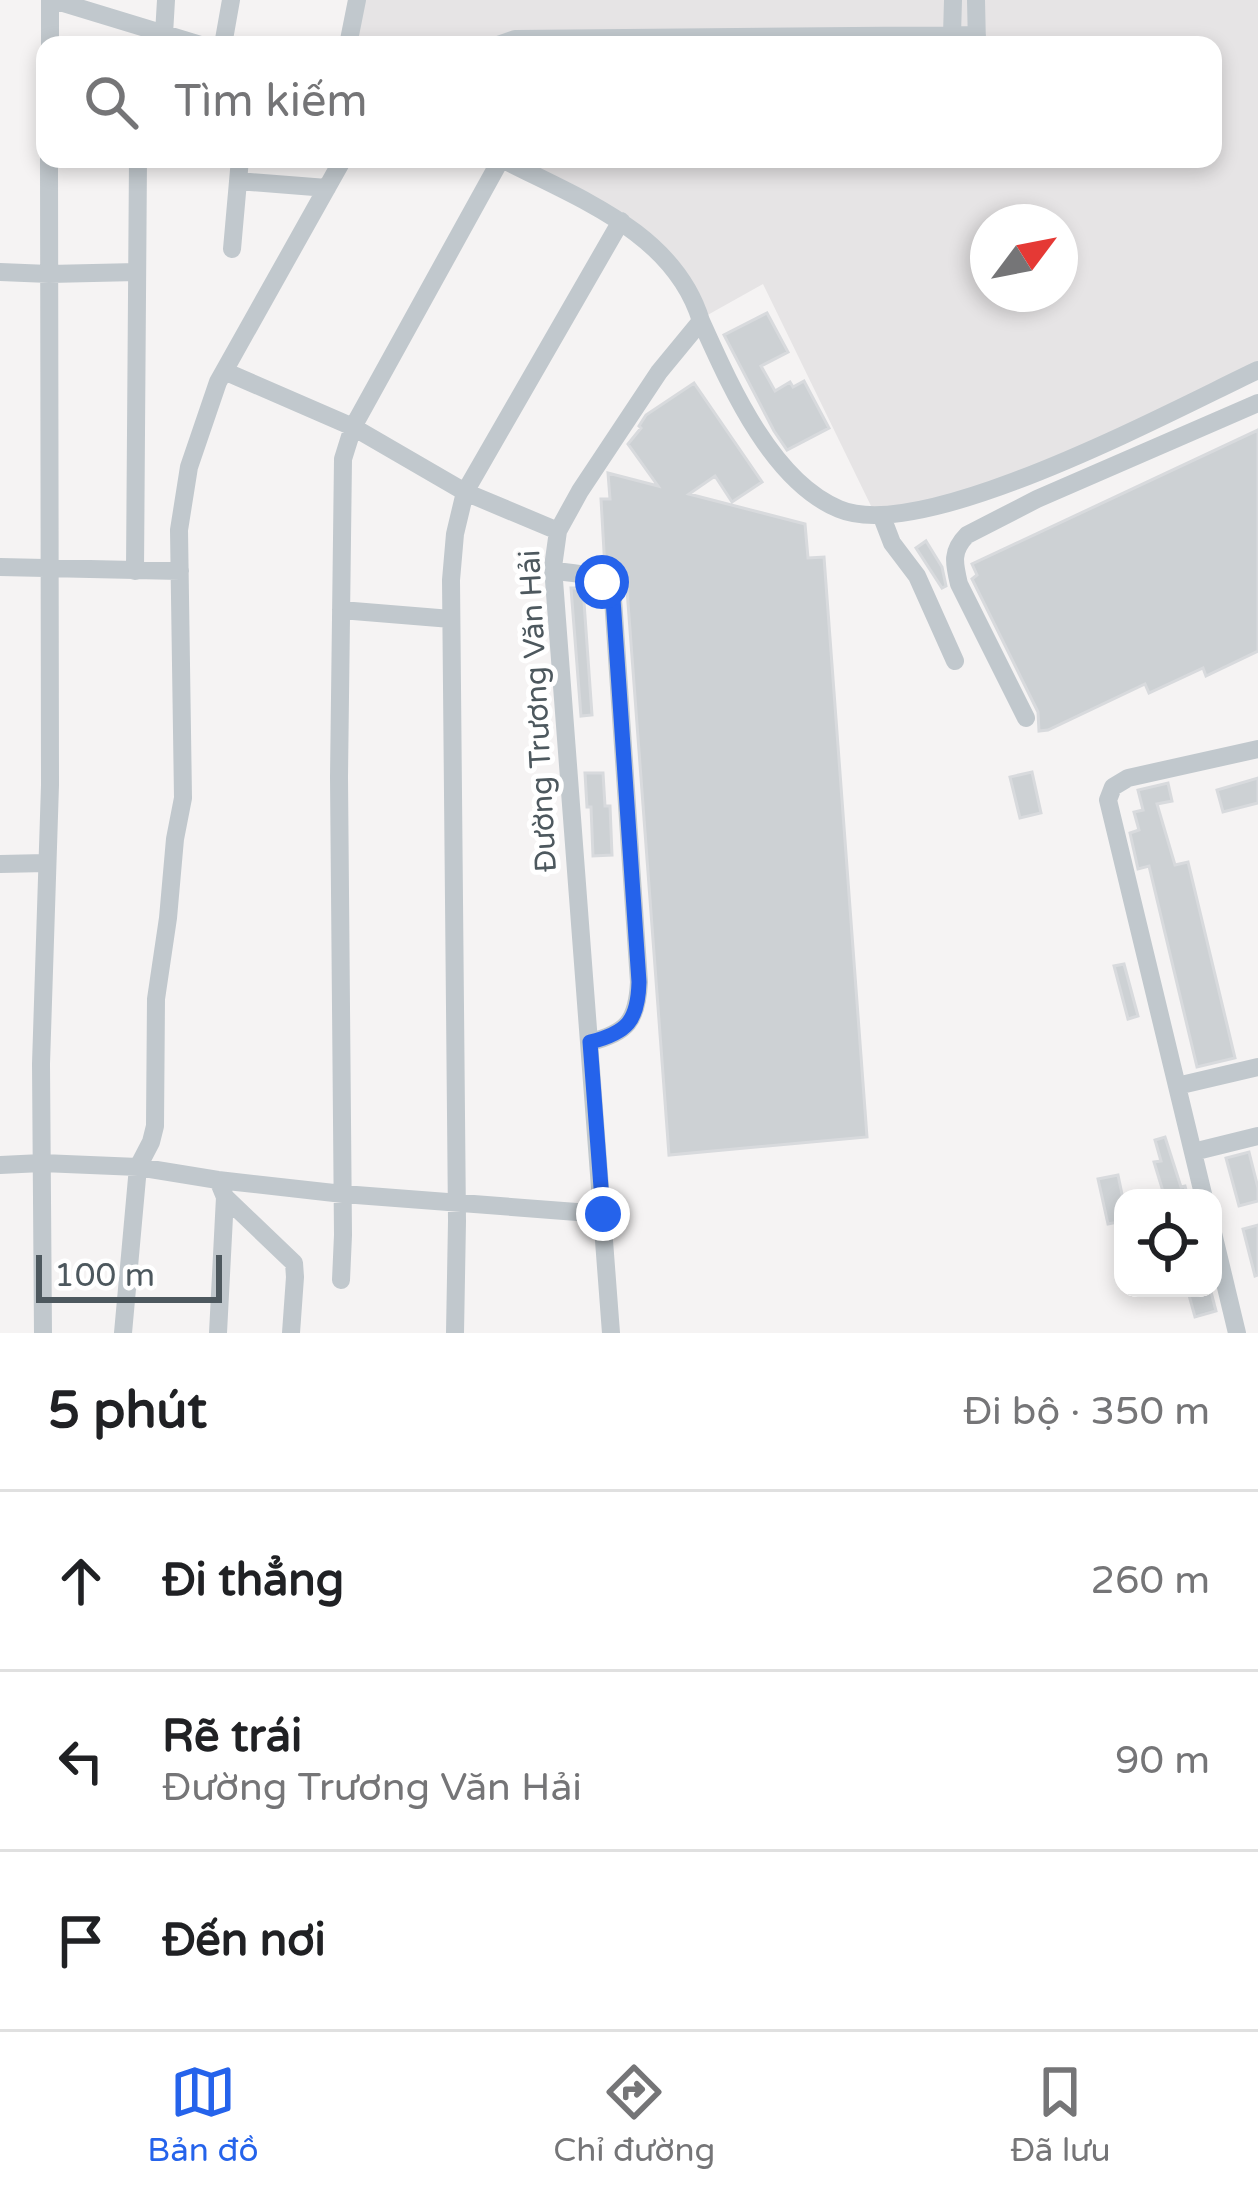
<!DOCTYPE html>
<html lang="vi">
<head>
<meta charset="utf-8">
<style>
  body { margin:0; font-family:"Varela Round",sans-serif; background:#f2f2f2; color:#202124 }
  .controls { position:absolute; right:36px; bottom:36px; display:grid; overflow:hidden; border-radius:24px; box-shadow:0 6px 18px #0003 }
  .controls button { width:108px; height:108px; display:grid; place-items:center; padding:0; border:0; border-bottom:3px solid #e0e0e0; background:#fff; color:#202124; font:60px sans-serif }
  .compass { position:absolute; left:970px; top:204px; width:108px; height:108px; border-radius:50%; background:#fff; box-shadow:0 6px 18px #0003; rotate:58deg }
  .scale { position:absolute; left:36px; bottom:30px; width:186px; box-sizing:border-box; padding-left:12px; border:6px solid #4d585e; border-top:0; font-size:33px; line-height:42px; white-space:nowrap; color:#4d585e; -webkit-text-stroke:9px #fff; paint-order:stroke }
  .stop { position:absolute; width:36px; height:36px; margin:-27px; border:9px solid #2563eb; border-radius:50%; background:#fff }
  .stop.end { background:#2563eb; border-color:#fff; box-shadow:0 3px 12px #0008 }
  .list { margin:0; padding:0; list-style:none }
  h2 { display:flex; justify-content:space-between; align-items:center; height:156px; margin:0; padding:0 48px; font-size:51px }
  h2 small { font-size:39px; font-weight:400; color:#757577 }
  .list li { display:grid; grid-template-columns:78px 1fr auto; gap:36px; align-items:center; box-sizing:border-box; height:180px; padding:0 48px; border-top:3px solid #e0e0e0 }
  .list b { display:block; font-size:45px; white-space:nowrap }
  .list p { margin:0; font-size:39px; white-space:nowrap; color:#757577 }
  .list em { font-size:39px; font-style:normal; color:#757577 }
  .icon { flex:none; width:66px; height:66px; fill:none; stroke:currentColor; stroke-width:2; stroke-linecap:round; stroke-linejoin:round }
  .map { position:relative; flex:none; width:1258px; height:1333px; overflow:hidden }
  .search { position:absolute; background:#fff; box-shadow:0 6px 18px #0003; left:36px; right:36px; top:36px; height:132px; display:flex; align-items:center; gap:30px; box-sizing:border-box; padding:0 42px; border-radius:24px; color:#757577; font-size:45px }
  .sheet { height:696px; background:#fff }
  nav { display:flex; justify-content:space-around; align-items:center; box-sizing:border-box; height:168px; border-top:3px solid #e0e0e0; background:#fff; font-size:33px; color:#757577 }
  nav a { display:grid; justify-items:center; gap:6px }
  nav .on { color:#2563eb }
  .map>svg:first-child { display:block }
  .education { fill:#e6e4e5; fill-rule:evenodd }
  .building { fill:#cdd1d4; stroke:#d8dadd; stroke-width:3 }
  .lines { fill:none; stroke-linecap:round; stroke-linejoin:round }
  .minor { stroke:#c1c8cd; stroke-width:18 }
  .route { stroke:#2563eb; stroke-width:15 }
  .labels { text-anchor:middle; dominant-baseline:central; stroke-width:10; stroke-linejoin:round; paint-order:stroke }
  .street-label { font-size:30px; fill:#4d585e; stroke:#fff }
</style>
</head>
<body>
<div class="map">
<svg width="1258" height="1333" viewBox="0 0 1258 1333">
  <rect width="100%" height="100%" fill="#f5f3f3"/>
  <path class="education" d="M361,0h897v366l-198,92 -121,45 -65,9 -111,-228 -59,33 -36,-64 -156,-94h701v-114h-860zM988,222h72v72h-72z"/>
  <path class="building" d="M767,313l21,39 -27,14 14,25 15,-9 3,5 11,-6 25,47 -42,22 -13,-19 -50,-96z
    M694,383l68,99 -30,20 -17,-26 -26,18 116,30 3,34 16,-1 43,580 -198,18 -43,-579h-12l-9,-7 -4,-70h9l-2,-26 50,13 -30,-42 13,-16 -2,-2 7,-11z
    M1258,430v221l-52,25 -3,-8 -54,25 -4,-9 -97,46 -9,1 -1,-19 -66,-133 5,-4 -5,-11z
    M926,541l16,26 4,19 -4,2 -26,-40z
    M571,588h12l9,127 -11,1z
    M1032,772l9,41 -21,5 -10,-41z
    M585,773h18l2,33h5l2,49 -19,1 -2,-49h-4z
    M1258,778v25l-35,9 -6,-22z
    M1168,783l4,18 -15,3 18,61 13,-3 47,196 -38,9 -48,-201 -11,3 -8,-36 9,-3 -5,-18 9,-2 -5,-20z
    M1124,964l14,52 -10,3 -14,-53z
    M1165,1137l16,50 4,-1 3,12h-23l-11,-36 7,-1 -6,-21z
    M1249,1152l9,36v13l-19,5 -13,-48z
    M1118,1175l5,24v22l-15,3 -10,-45z
    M1258,1225v50l-3,1 -12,-47z
    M1187,1288h23l6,23 -21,6z"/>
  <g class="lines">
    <path class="minor" d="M53,0l148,45
      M976,0l1,45
      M164,34l2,-34
      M952,35l1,-35
      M50,45v-45
      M223,45l8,-45
      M348,45l9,-45
      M498,45l17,-6 462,-4
      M502,159c75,39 172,73 199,162l-42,51 -79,119 -22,40 -5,36 58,766
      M238,181l89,7
      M232,249l8,-90
      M0,272l49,2 88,-2
      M701,321c28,62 70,160 138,188 84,36 334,-99 419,-139
      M224,371l129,56 112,65 93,39
      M882,517l10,26 25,33 38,85
      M0,567l180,4
      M135,571l3,-412
      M554,571c25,3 48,1 59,28l26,383c-2,39 -12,51 -49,60
      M341,610l110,9
      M1026,718l-67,-134c-5,-21 -8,-33 8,-49l70,-36 221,-96
      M0,864l46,-1
      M1177,1086l81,-19
      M1193,1152l65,-16
      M0,1165l42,-2 96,4 80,13 125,14 260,20
      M218,1180l7,17 69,66 1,14 -4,56
      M1204,1198l-96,-398 5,-13 15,-9 130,-29
      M1213,1233l24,100
      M341,1280l2,-45 -4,-458 4,-318 10,-32 148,-268
      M43,1333l-2,-269 9,-279 -1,-626
      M123,1333l15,-166 13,-25 4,-16 1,-127 12,-81 7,-79 8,-41 -4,-268 10,-63 29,-85 125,-223
      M218,1333l7,-136
      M455,1333l2,-112 -6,-641 4,-46 10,-42 156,-271"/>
  </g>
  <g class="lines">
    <path class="route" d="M602,582l11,17 26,383c-1,39 -12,51 -49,60l13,172"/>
  </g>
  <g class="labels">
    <g class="street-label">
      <text transform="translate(538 711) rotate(-93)">Đường Trương Văn Hải</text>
    </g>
  </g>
</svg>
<div class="controls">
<button><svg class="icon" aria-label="locate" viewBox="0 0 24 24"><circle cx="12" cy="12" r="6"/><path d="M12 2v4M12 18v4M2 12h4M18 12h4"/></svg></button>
</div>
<svg class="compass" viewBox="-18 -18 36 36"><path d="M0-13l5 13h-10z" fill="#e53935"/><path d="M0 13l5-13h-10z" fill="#757577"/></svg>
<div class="scale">100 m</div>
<div class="stop" style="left:602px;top:582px"></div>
<div class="stop end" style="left:603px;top:1214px"></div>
<div class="search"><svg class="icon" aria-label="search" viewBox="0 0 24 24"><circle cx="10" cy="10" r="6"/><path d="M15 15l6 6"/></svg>Tìm kiếm</div>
</div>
<section class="sheet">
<h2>5 phút<small>Đi bộ · 350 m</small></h2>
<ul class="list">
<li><svg class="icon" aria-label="ahead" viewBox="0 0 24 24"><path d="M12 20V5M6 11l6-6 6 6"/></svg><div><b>Đi thẳng</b></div><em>260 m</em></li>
<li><svg class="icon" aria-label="left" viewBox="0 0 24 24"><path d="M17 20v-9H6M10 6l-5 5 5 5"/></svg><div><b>Rẽ trái</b><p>Đường Trương Văn Hải</p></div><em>90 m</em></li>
<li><svg class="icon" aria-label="arrive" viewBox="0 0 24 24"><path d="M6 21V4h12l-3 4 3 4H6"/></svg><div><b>Đến nơi</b></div></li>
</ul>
</section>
<nav>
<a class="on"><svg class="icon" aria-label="map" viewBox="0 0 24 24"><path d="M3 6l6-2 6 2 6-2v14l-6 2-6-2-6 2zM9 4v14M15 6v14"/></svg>Bản đồ</a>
<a><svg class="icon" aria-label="directions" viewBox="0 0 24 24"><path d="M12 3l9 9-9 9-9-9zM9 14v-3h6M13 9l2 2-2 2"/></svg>Chỉ đường</a>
<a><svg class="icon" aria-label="saved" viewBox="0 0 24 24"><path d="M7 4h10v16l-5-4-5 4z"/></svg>Đã lưu</a>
</nav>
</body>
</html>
